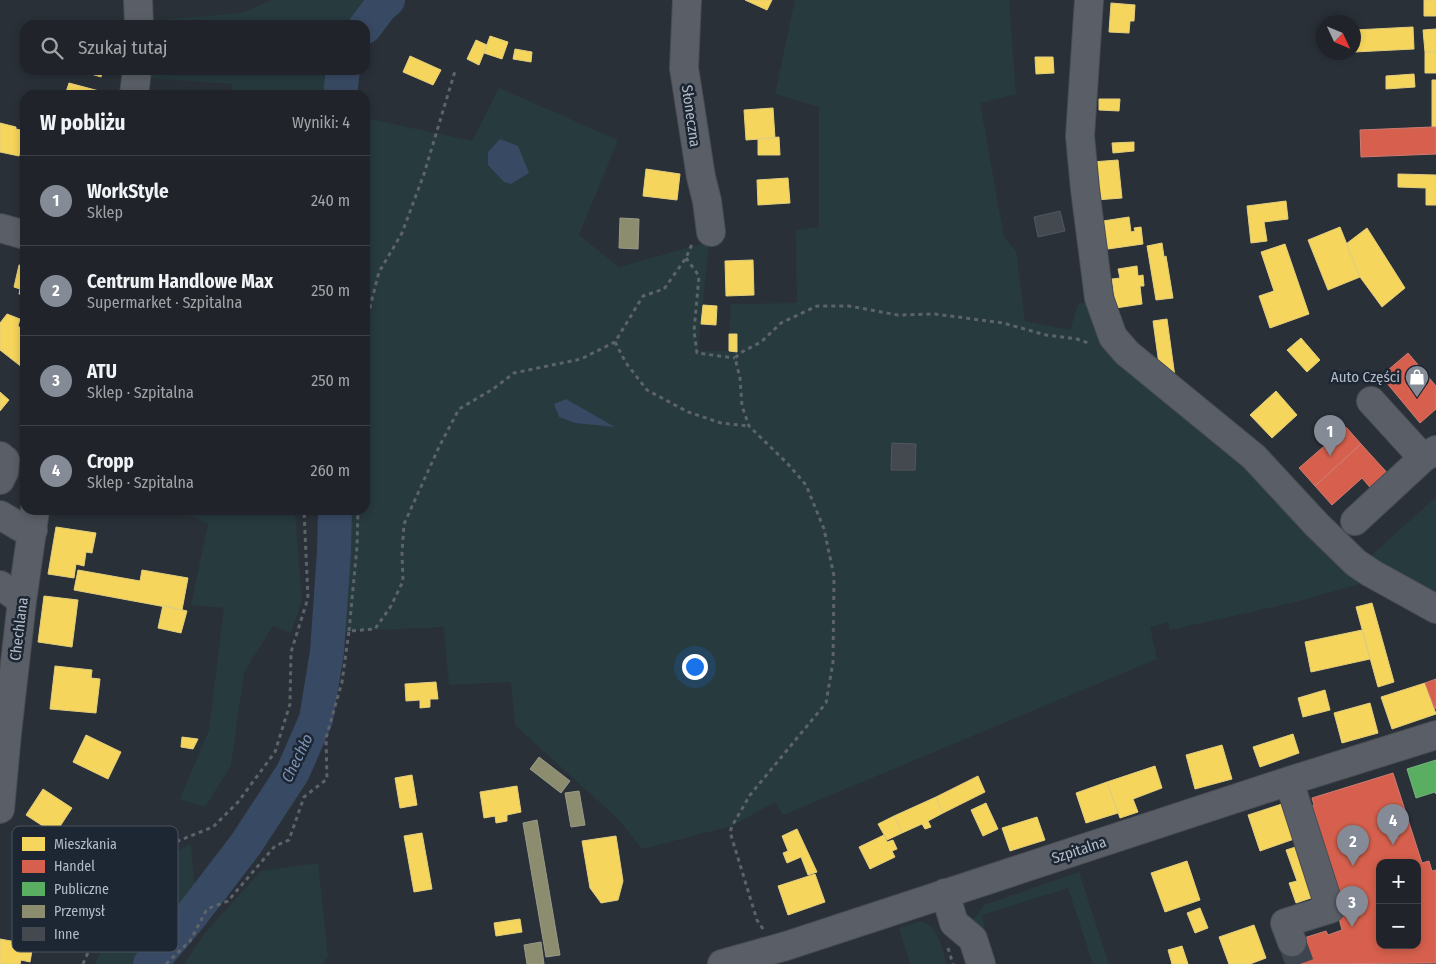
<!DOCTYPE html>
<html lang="pl">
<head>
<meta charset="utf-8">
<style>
  body { margin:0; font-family:"Fira Sans Condensed",sans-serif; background:#282c32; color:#f1f3f6 }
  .controls { position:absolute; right:15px; bottom:15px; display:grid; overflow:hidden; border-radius:10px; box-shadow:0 2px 8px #0003 }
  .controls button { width:45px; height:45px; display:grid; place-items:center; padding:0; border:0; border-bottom:1px solid #3d4147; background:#20242a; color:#f1f3f6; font:25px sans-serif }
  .compass { position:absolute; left:1316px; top:15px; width:45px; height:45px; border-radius:50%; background:#20242a; box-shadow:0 2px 8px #0003; rotate:134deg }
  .you { position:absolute; left:694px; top:666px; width:18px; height:18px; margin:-12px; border:4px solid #fff; border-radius:50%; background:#1a73e8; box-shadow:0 0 0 8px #1a73e833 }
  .badge { display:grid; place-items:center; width:32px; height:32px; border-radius:50%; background:#848b96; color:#fff; font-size:16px; font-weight:700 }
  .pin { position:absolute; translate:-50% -41px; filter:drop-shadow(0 1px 2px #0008) }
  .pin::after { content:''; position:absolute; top:26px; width:18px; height:15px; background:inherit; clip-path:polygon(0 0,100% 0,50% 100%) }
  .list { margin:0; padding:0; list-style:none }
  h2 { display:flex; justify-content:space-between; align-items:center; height:65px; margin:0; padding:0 20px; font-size:21px }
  h2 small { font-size:16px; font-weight:400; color:#a2a4a8 }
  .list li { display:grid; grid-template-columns:32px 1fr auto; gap:15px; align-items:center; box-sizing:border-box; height:90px; padding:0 20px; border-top:1px solid #3d4147 }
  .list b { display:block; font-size:19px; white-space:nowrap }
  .list p { margin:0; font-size:16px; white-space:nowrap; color:#a2a4a8 }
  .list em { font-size:16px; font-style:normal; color:#a2a4a8 }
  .icon { flex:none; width:28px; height:28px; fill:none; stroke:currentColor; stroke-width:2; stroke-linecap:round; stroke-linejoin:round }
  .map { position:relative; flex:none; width:1436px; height:964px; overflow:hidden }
  .search { position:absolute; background:#20242a; box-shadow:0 2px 8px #0003; left:20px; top:20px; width:350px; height:55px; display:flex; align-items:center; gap:12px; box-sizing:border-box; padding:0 18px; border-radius:15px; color:#a2a4a8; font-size:19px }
  .panel { position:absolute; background:#20242a; box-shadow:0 2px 8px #0003; left:20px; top:90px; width:350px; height:425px; border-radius:15px }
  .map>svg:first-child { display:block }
  .green { fill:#273a3e }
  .water { fill:#384963 }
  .homes { fill:#f6d55c; stroke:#e2ce7d }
  .shops { fill:#d6604d; stroke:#cc7c72; fill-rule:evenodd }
  .public { fill:#5aae61; stroke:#75b280 }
  .industry { fill:#8c8c6e; stroke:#989a89 }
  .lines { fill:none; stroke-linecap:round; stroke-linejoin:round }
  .river { stroke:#384963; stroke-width:34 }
  .building { fill:#444950; stroke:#52575f }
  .minor-tunnel { stroke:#3f454e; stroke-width:28; stroke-dasharray:28 14; stroke-linecap:butt }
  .minor-casing { stroke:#484c53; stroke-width:30 }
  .path { stroke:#5d636a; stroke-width:3; stroke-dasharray:4 4; stroke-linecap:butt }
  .minor { stroke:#5a5e66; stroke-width:28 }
  .labels { text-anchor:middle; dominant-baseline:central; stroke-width:5; stroke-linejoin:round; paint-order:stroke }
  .street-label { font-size:15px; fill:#b4bcc9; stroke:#1d2633 }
  .poi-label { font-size:15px; fill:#b4bcc9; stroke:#1d2633; text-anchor:end }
  .water-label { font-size:16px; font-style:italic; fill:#7c92b1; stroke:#1d2633 }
  .key { fill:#1d2633; stroke:#4a5360; stroke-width:1 }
  .key-label { font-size:14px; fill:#b4bcc9 }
</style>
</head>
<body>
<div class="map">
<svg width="1436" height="964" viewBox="0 0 1436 964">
  <rect width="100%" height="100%" fill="#2a3038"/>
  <path class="green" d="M272,0h105l-20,25h-201v-5l86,-7z
    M795,0h214l7,94 -36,9 24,134 12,14 9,70 45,9 9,-28 18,4 267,268 -5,10 -59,17 -130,29 -2,-8 -18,5 7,32 -374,156 -8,-13 -43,24 -90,23 -23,-29 -104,-95 -4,-43 -62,3 -5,-58 -91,4 -17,3 8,-124h21v-318l5,-73 102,22 27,-53 119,52 -39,95 40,32 90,-25 -11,109h30l3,-47 66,-1 -1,-73 23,-3v-120l-44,-13z
    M150,70h186l-7,25h-98l1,-11 -83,-6z
    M1436,497v105l-72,-40z
    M180,510h141l-26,3 7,87 -11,33 -18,-7 -29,46 -13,94 -26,41 -25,-8 29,-69 15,-122 -33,-3 17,-81z
    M191,844l4,47 -59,73h-41l43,-93z
    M318,863l10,93 -5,8h-139l21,-31 56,-62z
    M1079,872l30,92h-16l-25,-76 -86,27 3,13 -7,1 -11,-8 8,-3 9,-13z
    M921,921c18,6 20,26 26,43h-37l-11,-36z"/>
  <path class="water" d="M500,139l18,7 11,27 -18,11 -7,-2 -16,-17v-13z
    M566,399l49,28 -40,-4 -16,-6 -5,-13z"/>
  <path class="homes" d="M745,0h27l-5,10z
    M1424,0h12v16h-12z
    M1111,3l24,2 -1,16h-4l-1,12 -20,-1z
    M1413,27l1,22 -60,3v-22z
    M1436,29v23h-11l-2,-22z
    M490,36l18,6 -6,17 -18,-6z
    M476,40l11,5 -8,20 -12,-6z
    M515,49l17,3 -1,10 -18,-3z
    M1425,52h11v21h-11z
    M410,56l31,14 -8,15 -30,-13z
    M1035,57h18l1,16 -18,1z
    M78,70h25l-2,7z
    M1414,74l1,13 -29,2v-13z
    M1432,80h4v47h-4z
    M69,83l34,9 -1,3h-37z
    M1099,99h21l-1,12 -20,-1z
    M773,108l2,30 -29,2 -2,-30z
    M0,123l16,4v2l9,2 -6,25 -19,-4z
    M779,137l1,18h-22v-16z
    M1134,142v9l-21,2 -1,-10z
    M1118,160l4,38 -26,2 -4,-38z
    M646,169l34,5 -3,26 -34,-4z
    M1398,174l38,1v30h-10v-17l-28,-1z
    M788,178l2,25 -32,2 -1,-25z
    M1286,201l2,18 -24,3 3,19 -16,2 -4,-37z
    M1129,217l2,15 4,-1 -1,-3 7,-1 2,17 -35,5 -5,-28z
    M1340,227l20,50 -32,13 -20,-50z
    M1367,228l38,60 -23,19 -22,-30 -14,-33z
    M1162,243l2,14 2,-1 7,42 -17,2 -9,-54z
    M1285,244l24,70 -39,14 -11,-32 15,-5 -13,-39z
    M753,260l1,35 -28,1 -1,-35z
    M19,265l6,1v29l-6,-1 1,-5 -6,-2z
    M1137,266l1,10 5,-1 1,11h-4l2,18 -26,4 -4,-29 8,-1 -2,-9z
    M703,305l14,1 -1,19 -15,-1z
    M7,314l13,5 -2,7 7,5v34l-2,3 -23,-18v-27z
    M1167,319l8,58 -14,2 -8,-58z
    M729,334h8v18l-8,-1z
    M1301,338l19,22 -13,12 -20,-22z
    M1276,391l21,24 -25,23 -22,-23z
    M0,392l9,8 -9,11z
    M56,527l40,6 -4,20 -6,-1 -2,14 -8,-2 -2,14 -26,-4z
    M78,570l62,11 2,-11 46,8 -6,32 -108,-20z
    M44,596l34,4 -6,47 -34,-5z
    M1372,603l22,79 -16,5 -22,-80z
    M163,605l24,6 -6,22 -23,-5z
    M1362,630l8,29 -59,13 -6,-30z
    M55,666l37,4 -1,8 9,1 -4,34 -46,-4z
    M436,682l2,17h-8v8l-10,1v-8l-14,1 -1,-17z
    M1425,683l11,31 -44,15 -11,-32z
    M1325,690l5,20 -27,7 -5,-19z
    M1370,703l8,30 -36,10 -8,-30z
    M1293,734l6,19 -39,14 -7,-20z
    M86,735l35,17 -13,27 -35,-17z
    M182,737l16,2 -5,10 -12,-2z
    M1222,745l10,34 -37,10 -9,-34z
    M1155,766l7,22 -29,11 5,13 -18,6 -13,-36z
    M412,775l5,30 -17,3 -5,-30z
    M978,776l7,16 -42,21 -7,-16z
    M1107,782l11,31 -32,10 -10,-30z
    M517,786l4,26 -14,3v6l-11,2 -1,-7 -11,2 -4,-26z
    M43,789l29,19 -17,26 -29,-19z
    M936,797l7,16 -15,8 3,6 -6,2 -3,-5 -20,9 -8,-17z
    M1288,802l12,35 -40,14 -12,-36z
    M986,803l12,26 -15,7 -12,-26z
    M894,816l8,17 -15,7 -9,-16z
    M1037,817l8,23 -35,11 -8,-23z
    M797,829l7,15 13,28 -9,3 -7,-18 -14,6 -4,-10 5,-2 -6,-15z
    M422,833l10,56 -18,3 -10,-56z
    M884,835l3,7 6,-2 4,9 -5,2 3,6 -25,12 -11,-22z
    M616,836l7,45 -5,19 -17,3 -11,-15 -8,-47z
    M1302,845l18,50 -24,8 -7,-20 8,-2 -11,-31z
    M1187,861l13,39 -35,12 -14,-39z
    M815,874l10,28 -37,13 -10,-29z
    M1200,908l8,20 -13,5 -8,-20z
    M520,919l2,13 -26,4 -2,-13z
    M1254,925l12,33 -16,6h-21l-10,-27z
    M0,939l33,6 -3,17 -9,-2 -1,4h-20z
    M1182,946l6,18h-16l-4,-14z"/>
  <path class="shops" d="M1432,127h4v27l-75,3 -1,-27z
    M1408,353l28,33v23l-16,14 -39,-47z
    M1346,427l15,17 -46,42 -16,-18z
    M1361,444l30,33 -17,15 -12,-14 -30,27 -17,-19z
    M1436,679v29l-1,1 -10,-26z
    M1393,773l29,90 7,-2 3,10 4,-1v93l-145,1 -6,-20 41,-13 2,4 14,-5 -32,-123 4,-2 -2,-7zM1380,863h37v82h-37z"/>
  <path class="public" d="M1436,760v34l-1,-2 -19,6 -9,-29z"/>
  <path class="industry" d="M620,218l19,1 -1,30 -19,-1z
    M539,757l31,24 -9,12 -31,-24z
    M579,791l6,34 -14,2 -6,-34z
    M537,820l23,135 -14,2 -23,-134z
    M541,942l3,22h-17l-3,-19z"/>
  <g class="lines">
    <path class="river" d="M365,27l16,-21 7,-6
      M340,95l3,-25
      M150,964l40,-47 56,-73 47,-72 23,-53 11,-67 7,-100 1,-42"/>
  </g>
  <path class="building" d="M1060,211l5,20 -27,6 -4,-20z
    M892,443l24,1 -1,26h-24z"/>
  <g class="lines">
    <path class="minor-tunnel" d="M1292,942l8,22"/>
    <g class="minor-casing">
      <path id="minor" d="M138,0l1,25
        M687,0l-3,68 17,109 6,24 4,31
        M1089,0l-9,136 5,53 14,109 14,39 14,16 127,104 63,68 39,38 15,10 65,36
        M134,95l3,-25
        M0,228l25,7
        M1371,401l52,57
        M0,456l5,4 -1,12 -4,8
        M0,515l22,13 11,2
        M1355,521l68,-63 13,-8
        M0,585l22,16
        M1289,781l41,128 -45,14 7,19
        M0,809l7,-76 15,-132 13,-91
        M945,893l9,30 19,16 8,25
        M722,964l64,-18 503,-165 147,-46"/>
    </g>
    <path class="path" d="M686,258l13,18 -5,55 3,22 38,5
      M615,342l11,21 21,27 41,22 33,11 27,3
      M365,356l3,-41 11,-43 23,-39 22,-59 31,-103
      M349,631l8,-84 1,-37
      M763,929l-6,-9 -27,-88 2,-6 18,-31 76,-92 7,-41 1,-86 -10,-47 -18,-44 -18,-21 -39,-38 -7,-20 -2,-28 -5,-20 5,-5 21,-11 20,-19 36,-17h32l49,9 37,-1 68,9 43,12 31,4 14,5
      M948,948l5,16
      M83,964l20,-46 22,-40 22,-23 31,-14 35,-14 25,-25 37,-50 15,-48 1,-52 17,-54 -4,-88
      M166,964l24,-23 17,-32 21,-8 47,-55 14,-6 15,-43 23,-18 -1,-41 16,-56 7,-51 26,-2 16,-23 12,-25 -1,-28 2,-29 35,-77 20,-38 34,-20 21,-16 67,-14 34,-17 28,-46 21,-7 22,-31 6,-14"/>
    <use href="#minor" class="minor"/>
  </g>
  <defs>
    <g id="shop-pin" transform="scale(1.25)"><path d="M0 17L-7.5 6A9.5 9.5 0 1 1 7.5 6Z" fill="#848b96" stroke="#1d2633"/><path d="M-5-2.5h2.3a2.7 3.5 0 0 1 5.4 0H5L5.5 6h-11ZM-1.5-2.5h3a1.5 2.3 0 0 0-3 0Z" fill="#fff"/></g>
  </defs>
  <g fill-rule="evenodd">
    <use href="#shop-pin" x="1417" y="377"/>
  </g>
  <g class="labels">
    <g class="street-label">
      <text transform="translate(691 116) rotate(82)">Słoneczna</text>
      <text transform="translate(19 629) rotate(-83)">Chechlana</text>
      <text transform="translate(1079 850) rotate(-18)">Szpitalna</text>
    </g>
    <g class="poi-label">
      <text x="1400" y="377">Auto Części</text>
    </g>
    <g class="water-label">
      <text transform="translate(297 758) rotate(-64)">Chechło</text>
    </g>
  </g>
  <rect x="12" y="826" width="166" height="126" rx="8" class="key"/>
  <rect x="22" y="837" width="23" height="14" fill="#f6d55c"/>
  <rect x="22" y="860" width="23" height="13" fill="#d6604d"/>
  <rect x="22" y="882" width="23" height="14" fill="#5aae61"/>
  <rect x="22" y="905" width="23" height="13" fill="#8c8c6e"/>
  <rect x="22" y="927" width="23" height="14" fill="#444950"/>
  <g class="key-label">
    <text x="54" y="849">Mieszkania</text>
    <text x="54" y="871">Handel</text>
    <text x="54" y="894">Publiczne</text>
    <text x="54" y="916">Przemysł</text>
    <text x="54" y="939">Inne</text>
  </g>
</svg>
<div class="controls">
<button>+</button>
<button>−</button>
</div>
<svg class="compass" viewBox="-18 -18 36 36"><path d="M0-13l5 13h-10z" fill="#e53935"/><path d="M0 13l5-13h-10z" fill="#a2a4a8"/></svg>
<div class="you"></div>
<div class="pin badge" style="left:1330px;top:456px">1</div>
<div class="pin badge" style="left:1353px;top:866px">2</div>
<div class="pin badge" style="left:1352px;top:927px">3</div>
<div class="pin badge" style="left:1393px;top:845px">4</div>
<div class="search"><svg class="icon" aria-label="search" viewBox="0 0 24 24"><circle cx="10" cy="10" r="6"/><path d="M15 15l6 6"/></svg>Szukaj tutaj</div>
<section class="panel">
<h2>W pobliżu<small>Wyniki: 4</small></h2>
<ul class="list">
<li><span class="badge">1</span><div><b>WorkStyle</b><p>Sklep</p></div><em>240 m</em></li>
<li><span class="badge">2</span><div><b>Centrum Handlowe Max</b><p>Supermarket · Szpitalna</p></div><em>250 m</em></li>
<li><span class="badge">3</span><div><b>ATU</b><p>Sklep · Szpitalna</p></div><em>250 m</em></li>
<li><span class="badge">4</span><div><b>Cropp</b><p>Sklep · Szpitalna</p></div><em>260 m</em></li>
</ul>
</section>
</div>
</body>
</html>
